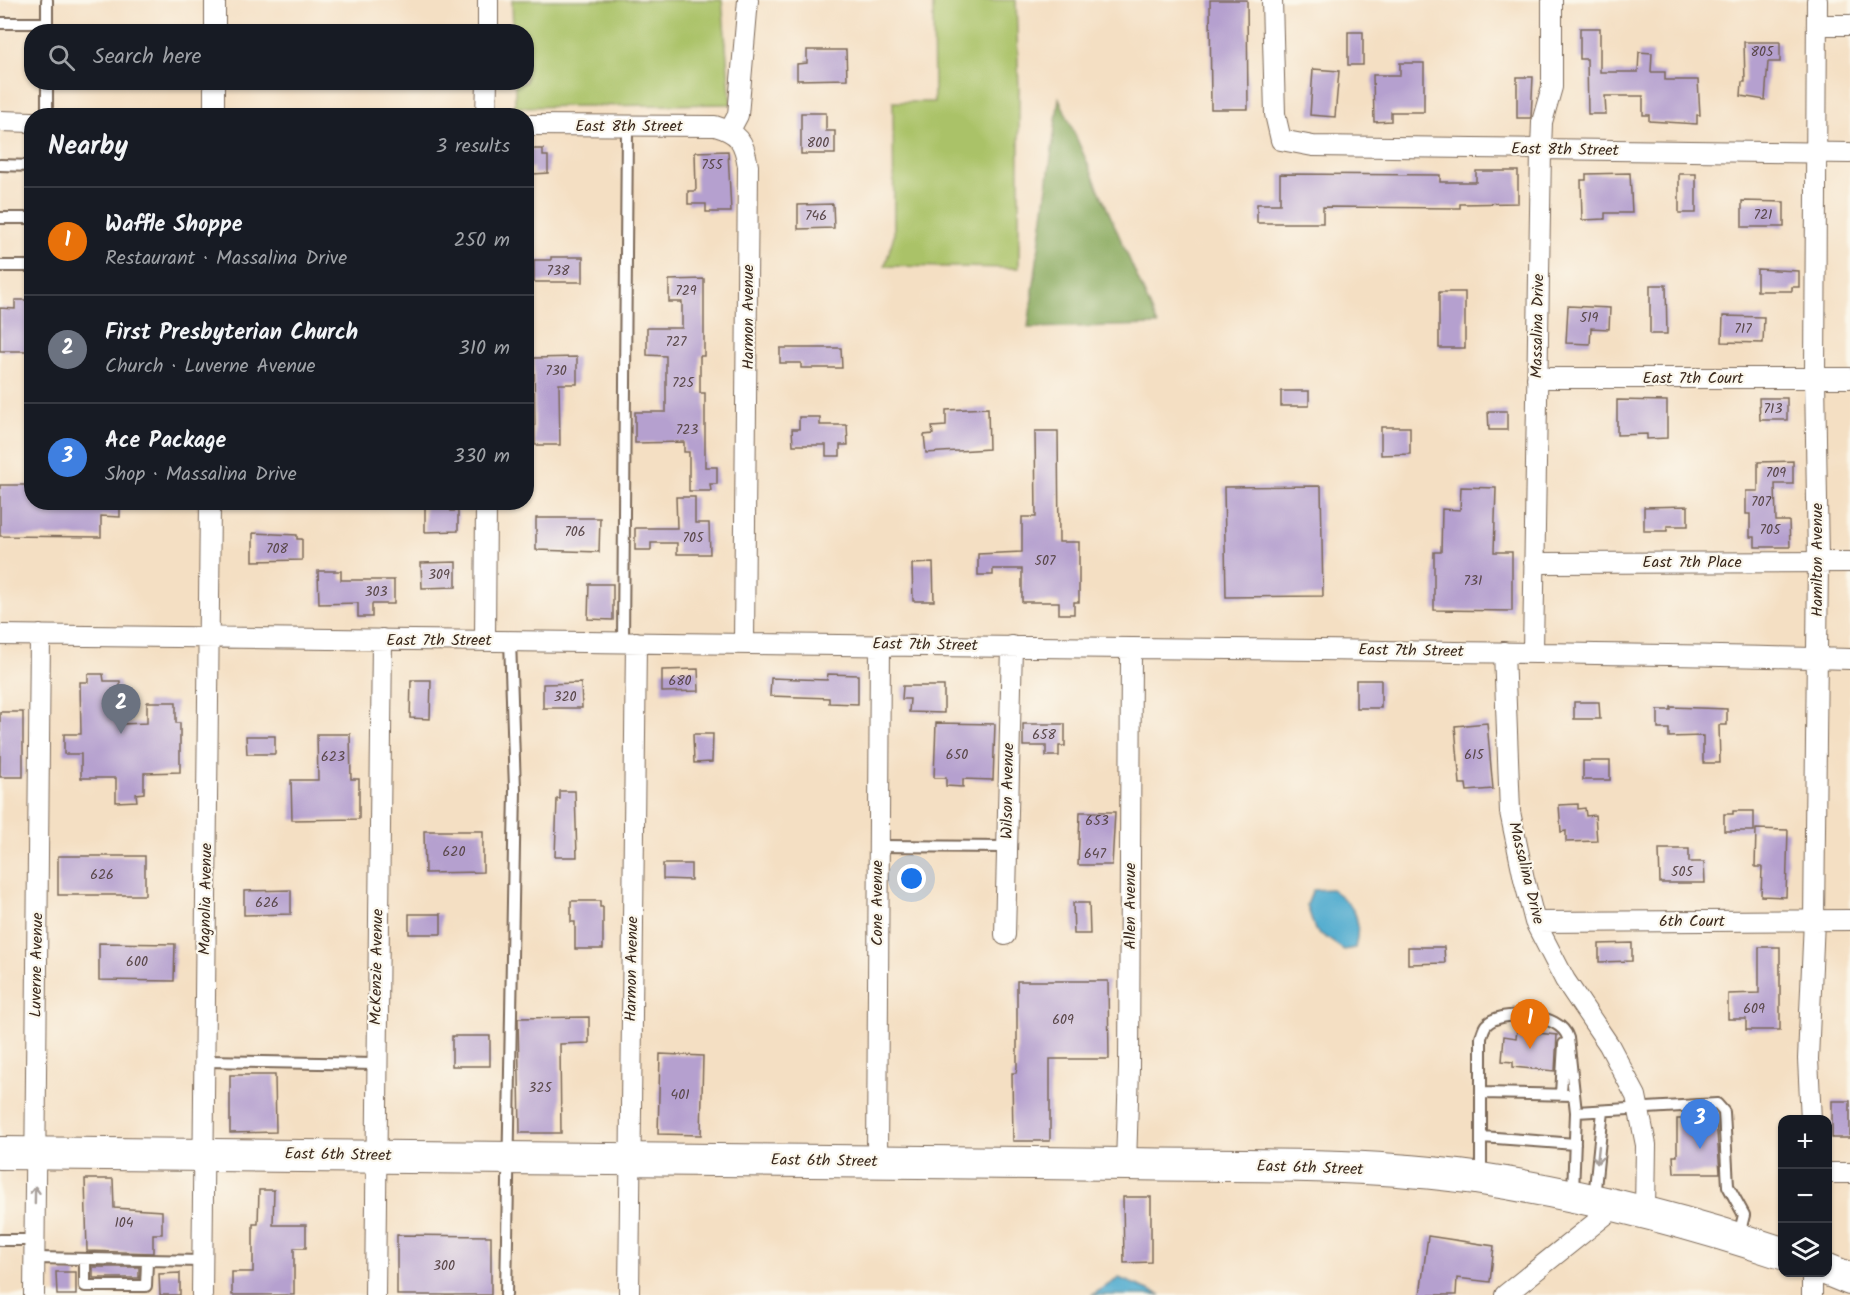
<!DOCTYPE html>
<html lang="en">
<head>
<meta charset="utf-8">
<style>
  body { margin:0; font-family:Kalam,sans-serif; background:#20242c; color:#f1f3f6 }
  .controls { position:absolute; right:18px; bottom:18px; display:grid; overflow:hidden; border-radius:12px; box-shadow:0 2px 4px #0004 }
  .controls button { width:54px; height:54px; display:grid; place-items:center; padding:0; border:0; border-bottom:2px solid #363941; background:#171b24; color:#f1f3f6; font:30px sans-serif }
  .you { position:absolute; left:912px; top:879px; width:21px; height:21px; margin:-15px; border:4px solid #fff; border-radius:50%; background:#1a73e8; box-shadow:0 0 0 9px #1a73e833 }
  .badge { display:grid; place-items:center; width:39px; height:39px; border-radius:50%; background:#ea580c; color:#fff; font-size:20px; font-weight:700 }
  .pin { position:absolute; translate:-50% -50px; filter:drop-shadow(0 2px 3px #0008) }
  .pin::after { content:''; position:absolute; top:32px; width:21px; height:18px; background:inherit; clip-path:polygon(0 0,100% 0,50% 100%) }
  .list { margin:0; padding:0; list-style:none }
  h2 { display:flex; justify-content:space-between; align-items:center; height:78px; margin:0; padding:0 24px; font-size:26px }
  h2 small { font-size:20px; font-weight:400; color:#9ea1a6 }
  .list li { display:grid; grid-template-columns:39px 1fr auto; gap:18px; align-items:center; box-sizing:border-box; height:108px; padding:0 24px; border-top:2px solid #363941 }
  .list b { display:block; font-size:22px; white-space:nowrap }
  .list p { margin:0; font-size:20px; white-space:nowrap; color:#9ea1a6 }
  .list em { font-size:20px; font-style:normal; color:#9ea1a6 }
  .icon { flex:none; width:33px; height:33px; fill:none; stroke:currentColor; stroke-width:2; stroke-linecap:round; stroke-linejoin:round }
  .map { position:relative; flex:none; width:1850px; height:1295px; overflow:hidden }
  .search { position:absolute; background:#171b24; box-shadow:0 2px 4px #0004; left:24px; top:24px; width:510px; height:66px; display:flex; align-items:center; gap:15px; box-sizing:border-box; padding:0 21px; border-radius:24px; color:#9ea1a6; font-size:22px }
  .panel { position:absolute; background:#171b24; box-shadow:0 2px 4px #0004; left:24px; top:108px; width:510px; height:402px; border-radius:24px }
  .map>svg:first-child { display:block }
  .green { fill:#aac267; stroke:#727642; stroke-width:1.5 }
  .forest { fill:#87a85c; stroke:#61693d; stroke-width:1.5 }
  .water { fill:#51accf; stroke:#466b76; stroke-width:1.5 }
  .building { fill:#b5a0cf }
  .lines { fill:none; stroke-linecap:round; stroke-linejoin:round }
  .lane-casing { stroke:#7c6958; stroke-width:14 }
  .street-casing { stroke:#7c6958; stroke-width:22 }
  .primary-casing { stroke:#7c6958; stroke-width:34 }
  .lane { stroke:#fff; stroke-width:10 }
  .street { stroke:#fff; stroke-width:20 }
  .primary { stroke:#fff; stroke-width:32 }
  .oneway { stroke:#a79f9a }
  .labels { text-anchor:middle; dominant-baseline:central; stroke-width:4.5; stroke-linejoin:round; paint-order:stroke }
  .number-label { font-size:14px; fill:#5a484a }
  .street-label { font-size:16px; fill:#3b2a1e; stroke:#fbf7ec }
</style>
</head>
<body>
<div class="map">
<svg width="1850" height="1295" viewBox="0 0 1850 1295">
  <rect width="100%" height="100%" fill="#fbf7ec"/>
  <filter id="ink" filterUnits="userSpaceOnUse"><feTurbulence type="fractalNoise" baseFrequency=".0167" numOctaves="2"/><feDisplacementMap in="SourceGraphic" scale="12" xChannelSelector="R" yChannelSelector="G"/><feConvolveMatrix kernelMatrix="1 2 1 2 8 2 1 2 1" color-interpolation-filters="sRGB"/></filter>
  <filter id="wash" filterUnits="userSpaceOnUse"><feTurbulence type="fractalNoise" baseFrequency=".008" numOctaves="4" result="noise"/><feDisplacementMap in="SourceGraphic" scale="24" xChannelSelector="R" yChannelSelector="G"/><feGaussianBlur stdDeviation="1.35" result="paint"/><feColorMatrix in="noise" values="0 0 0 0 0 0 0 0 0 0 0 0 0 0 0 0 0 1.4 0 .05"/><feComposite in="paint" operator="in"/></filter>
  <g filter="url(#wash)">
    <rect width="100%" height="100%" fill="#f4dfc3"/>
    <path class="green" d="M512,0h210l9,104 -216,3v-24l11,-1v-50l-13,-1z
      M933,0h83l3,91v177l-134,-2 9,-31 -1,-133h41z"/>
    <path class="forest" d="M1059,98l99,227 -130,3z"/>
    <path class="water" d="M1331,889c25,17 31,29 24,59l-11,2 -29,-20 -8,-25 6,-15z
      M1119,1278l42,17h-69z"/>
    <g id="blocks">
      <path class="building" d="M1210,0h37l1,109h-37z
        M1580,28h20v44h38l1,-20 13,1 -1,19h14v8h33l2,35h-3v9l-48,-3v-6h-6v-19h-38l1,18h-18l-1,-55h-7z
        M1348,32h15v33h-15z
        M1744,42h36v20h-12l-3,38 -24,-4 1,-14h3z
        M807,50h39l1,29 -50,1v-16l10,-1z
        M1400,63h24v49h-33v9l-17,1 -1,-47h27z
        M1313,69l26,2 -4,46 -25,-2z
        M1517,77h16l-2,41h-14z
        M801,113h25v18h9v23h-34z
        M526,149h17v7h5v17l-15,1v-6h-7z
        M728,151l3,61h-25v-8h-18v-13h8l-1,-39z
        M1476,171h42v32l-58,1v4l-137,-1v16h-66v-19h23v-30l160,1v7h36z
        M1630,173l2,40h-27v6l-23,1 -1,-40h5v-6z
        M1679,174h17v39h-17z
        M1742,201l42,1v25h-42z
        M833,204l1,24 -36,1v-24z
        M551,257h32v25h-49v-22h17z
        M1757,269l42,2v16h-7v4h-35z
        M704,279v77h-4v37h5v74h12v17h-7l1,7h-22v-39h-5v-10l-49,1v-31h31v-56l-19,-1v-27h35v-26h-13v-22z
        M1650,285h16l1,49h-17z
        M1439,292h26v56h-26z
        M15,300h17v51h-32v-43l15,1z
        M1568,306l42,2 -1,21 -18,-1 -1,16 -24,-1z
        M1723,316l41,1 -1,26 -41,-1z
        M780,348h61l1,20h-41v-5h-21z
        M577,357v27h-18l1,61h-25l-1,-87z
        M1281,391h28v15h-28z
        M1759,398h28v22h-27z
        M1617,400l50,1v37l-20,1v-5l-30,1z
        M988,408l1,41 -63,4 -2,-18 9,-1 -1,-7 14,-1v-16z
        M1488,411h19v19h-18z
        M799,417h21v8h27l1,20h-8v11h-14v-11h-33l-1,-16h7z
        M1381,427h29v27l-29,1z
        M1035,431h23l1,111h20v60h-5v12h-15v-12h-37v-33h-29v6h-15v-21l44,-2v-35h14z
        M1793,461v23h-18l1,37h13l1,26h-35v-10h-5v-23h-4v-23h12v-29z
        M0,485h32v17h88v15l-19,-1v21l-101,-1z
        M1321,486l2,110 -97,1 -2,-110z
        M1461,487l35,1 -2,64h18v59l-78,-1v-58h7l1,-43 18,1z
        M676,497h19v26h14l1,31h-33v-11h-26v7h-16v-22h42z
        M451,506v5h7v20l-33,1v-25z
        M1688,506v20h-21v5h-23v-24z
        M536,518h64l-1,34 -63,-2z
        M253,533l44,2v4h5v21l-49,1z
        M456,562v25l-34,1 -1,-25z
        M933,563l1,38h-21l-1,-37z
        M318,571h23v9h53v24h-22v13h-14v-14l-39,1z
        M589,584h24v36l-25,-1z
        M698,669l1,22 -37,1v-22z
        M88,674h15l1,7h16l1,43 26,-1v-21h29v21h4v49l-36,1v20l-8,1 1,7 -21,1v-24h-35v-24h-17v-20h17l-1,-52h8z
        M828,674l30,1v29l-29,-1v-5l-59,-2 1,-18 56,2z
        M411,680h20l-1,39 -20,-1z
        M1356,680h25v28h-25z
        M581,683l1,25h-39v-24z
        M903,686h41v27l-35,-1 1,-13h-8z
        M1574,702h25l1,17h-26z
        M1671,707l56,2v16h-8l1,38h-17v-27l-34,1v-8h-11v-19h13z
        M0,712h23v65h-23z
        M936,723l59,1 -2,56 -30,-1v8l-17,-1v-8h-12z
        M1487,723l6,66 -26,2 -1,-7h-6l-5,-58z
        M1023,724h42v22h-6v10h-13v-10h-23z
        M317,734h33l1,45h8v40l-67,1 -1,-40h27z
        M693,734h20l-1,28 -18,1z
        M246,736h29v18h-28z
        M1583,761h27v19h-27z
        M560,791h15l2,66h-22l2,-58h3z
        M1578,804v5l7,-1 1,8 9,-1 2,26 -31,1v-11l-5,1 -2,-27z
        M1733,811h21v20h-30v-17h9z
        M1080,812h35l-3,53h-34z
        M1756,829l32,1 -2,67 -25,-1 1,-29h-7z
        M424,831h59v41l-58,1z
        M1659,849h30v13h15l1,21h-45z
        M58,856h87v39h-87z
        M663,864h28v16l-28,-1z
        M291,890v24l-47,1v-24z
        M571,901h29v6h3v42h-28v-27h-4z
        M1073,903h16l1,31h-16z
        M409,914h32v20h-32z
        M99,943l76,1 -1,37 -75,-1z
        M1632,943v18l-33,1v-18z
        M1408,947h36l1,16 -37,1z
        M1759,947h21v83h-34v-11h-18v-25l31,-1z
        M1017,981h91l1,78h-59v82h-37l-1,-68h4l1,-6z
        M589,1017v26l-29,1 1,89h-41l-2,-115z
        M1517,1031l40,4 -2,36 -42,-4v-5l-11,-1 2,-25 12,2z
        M452,1036h38v30h-38z
        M660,1054l43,2 -2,79 -43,-1z
        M230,1075h45l1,57 -46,1z
        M1832,1101h18v37h-18z
        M1677,1119h39l4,54h-46l-1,-17h4z
        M85,1179h28l1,29 48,3v23h-9v19l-66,-2z
        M259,1190h15l-1,35h33v23h-12v47h-62v-23h21v-48h5z
        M1123,1197h28v65l-27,1z
        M397,1235l94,1v59h-94z
        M1428,1236l66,10 -4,36 -33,-4 -1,17h-36z
        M93,1267h46v11h-46z
        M56,1272h20v23h-19z
        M180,1273v22h-20l-1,-21z"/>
    </g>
  </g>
  <g filter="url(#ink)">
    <use href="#blocks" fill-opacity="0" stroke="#7c6958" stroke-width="1.5"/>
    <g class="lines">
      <g class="lane-casing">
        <path id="lane" d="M0,23h47
          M47,32v-32
          M47,116v-34
          M0,165l32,1
          M0,218h32
          M0,266h32
          M623,642l4,-516
          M877,846l130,1
          M204,1061l172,3
          M1481,1093l93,2
          M1561,1094l3,-50
          M1576,1112l141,-8 7,8 4,74 16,29 -5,20
          M1482,1137l93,7
          M1481,1176v-138c1,-4 3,-10 5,-13 14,-16 75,-13 82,13l8,74 -3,80
          M1594,1198l9,-87
          M0,1240h34
          M34,1258l169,3
          M85,1260v26h61l1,-24
          M506,1295l9,-506 -5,-149"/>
      </g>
      <g class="street-casing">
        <path id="street" d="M1272,0l3,114 6,26 32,6 537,7
          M1817,25h33
          M215,32v-32
          M488,32v-32
          M214,116v-34
          M486,116l1,-34
          M0,121l32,1
          M526,125l189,1c24,7 29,15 33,40l-4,477
          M730,130l8,-15 10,-115
          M1537,378h313
          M1534,563l316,-1
          M0,635c440,7 880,10 1320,15 177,3 353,4 530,9
          M485,640l1,-138
          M1504,652l6,160 14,67 11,43 30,58 44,65 27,51 10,49 -1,66
          M1533,652l8,-502 1,-28 10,-35v-87
          M1535,922l315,-2
          M1005,935l7,-289
          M1811,1120l-3,-61 6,-139 4,-359 -3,-183 2,-378
          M877,1162l3,-518
          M1126,1164l3,-95 2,-421
          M1828,1173h22
          M34,1295l6,-660
          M202,1295l8,-793
          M375,1295l7,-656
          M629,1295l7,-653
          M1505,1295l114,-91
          M1812,1295v-23"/>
      </g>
      <g class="primary-casing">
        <path id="primary" d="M0,1153l1126,11c116,2 234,-2 349,14 105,16 206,41 307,75
          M1828,1270l22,9"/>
      </g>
      <use href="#lane" class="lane"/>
      <use href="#street" class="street"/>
      <use href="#primary" class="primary"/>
    </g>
    <defs><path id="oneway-shaft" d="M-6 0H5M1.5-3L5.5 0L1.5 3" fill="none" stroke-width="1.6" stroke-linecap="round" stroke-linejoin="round" transform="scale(1.5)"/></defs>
    <g class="oneway">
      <use href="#oneway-shaft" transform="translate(1598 1155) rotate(96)"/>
      <use href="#oneway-shaft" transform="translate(35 1195) rotate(-89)"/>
    </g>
  </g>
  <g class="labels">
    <g class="number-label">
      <text x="1762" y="52">805</text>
      <text x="818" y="143">800</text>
      <text x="712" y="165">755</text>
      <text x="1763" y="215">721</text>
      <text x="816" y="216">746</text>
      <text x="558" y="271">738</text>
      <text x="686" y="291">729</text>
      <text x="1589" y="318">519</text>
      <text x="1743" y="329">717</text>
      <text x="676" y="342">727</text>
      <text x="556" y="371">730</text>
      <text x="683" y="383">725</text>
      <text x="1773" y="409">713</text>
      <text x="687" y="430">723</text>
      <text x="1776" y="473">709</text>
      <text x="1761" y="502">707</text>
      <text x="1770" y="530">705</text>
      <text x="575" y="532">706</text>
      <text x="693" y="538">705</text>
      <text x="277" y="549">708</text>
      <text x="1045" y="561">507</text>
      <text x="439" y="575">309</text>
      <text x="1473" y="581">731</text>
      <text x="376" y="592">303</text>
      <text x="680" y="681">680</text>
      <text x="565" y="697">320</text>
      <text x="1044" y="735">658</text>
      <text x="957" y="755">650</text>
      <text x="1474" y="755">615</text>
      <text x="333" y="757">623</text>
      <text x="1097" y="821">653</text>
      <text x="454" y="852">620</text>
      <text x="1095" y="854">647</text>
      <text x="1682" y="872">505</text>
      <text x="102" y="875">626</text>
      <text x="267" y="903">626</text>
      <text x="137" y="962">600</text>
      <text x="1754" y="1009">609</text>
      <text x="1063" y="1020">609</text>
      <text x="540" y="1088">325</text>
      <text x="680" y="1095">401</text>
      <text x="124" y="1223">104</text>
      <text x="444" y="1266">300</text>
    </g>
    <g class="street-label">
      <text x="629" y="126">East 8th Street</text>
      <text transform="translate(1565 150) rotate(1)">East 8th Street</text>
      <text transform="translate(748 317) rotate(-90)">Harmon Avenue</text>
      <text transform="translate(1538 326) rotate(-89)">Massalina Drive</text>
      <text x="1693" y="378">East 7th Court</text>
      <text transform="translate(1817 560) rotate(-90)">Hamilton Avenue</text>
      <text x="1692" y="562">East 7th Place</text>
      <text x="439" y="640">East 7th Street</text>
      <text transform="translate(925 645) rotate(1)">East 7th Street</text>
      <text transform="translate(1411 651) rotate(1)">East 7th Street</text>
      <text transform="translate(1008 791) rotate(-89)">Wilson Avenue</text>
      <text transform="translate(1526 873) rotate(76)">Massalina Drive</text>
      <text transform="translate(206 899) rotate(-89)">Magnolia Avenue</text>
      <text transform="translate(877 903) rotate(-90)">Cone Avenue</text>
      <text transform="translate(1130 906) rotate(-90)">Allen Avenue</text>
      <text x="1692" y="921">6th Court</text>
      <text transform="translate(37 965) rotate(-89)">Luverne Avenue</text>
      <text transform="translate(377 967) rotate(-89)">McKenzie Avenue</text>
      <text transform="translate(632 969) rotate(-89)">Harmon Avenue</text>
      <text transform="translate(338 1155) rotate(1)">East 6th Street</text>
      <text transform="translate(824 1161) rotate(1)">East 6th Street</text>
      <text transform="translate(1310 1168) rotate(2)">East 6th Street</text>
    </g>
  </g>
</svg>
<div class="controls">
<button>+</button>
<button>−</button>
<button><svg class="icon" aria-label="layers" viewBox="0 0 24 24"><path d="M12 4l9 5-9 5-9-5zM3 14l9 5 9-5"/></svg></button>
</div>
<div class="you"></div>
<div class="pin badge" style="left:1530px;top:1049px;background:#e8710a">1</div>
<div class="pin badge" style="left:121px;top:734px;background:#6b7280">2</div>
<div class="pin badge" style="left:1700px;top:1149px;background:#3f7fe0">3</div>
<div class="search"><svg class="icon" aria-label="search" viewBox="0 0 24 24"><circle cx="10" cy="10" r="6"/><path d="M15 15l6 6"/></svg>Search here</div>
<section class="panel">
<h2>Nearby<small>3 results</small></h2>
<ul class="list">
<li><span class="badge" style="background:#e8710a">1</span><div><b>Waffle Shoppe</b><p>Restaurant · Massalina Drive</p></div><em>250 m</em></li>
<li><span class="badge" style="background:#6b7280">2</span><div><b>First Presbyterian Church</b><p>Church · Luverne Avenue</p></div><em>310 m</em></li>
<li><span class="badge" style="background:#3f7fe0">3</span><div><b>Ace Package</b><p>Shop · Massalina Drive</p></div><em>330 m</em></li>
</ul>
</section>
</div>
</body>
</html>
